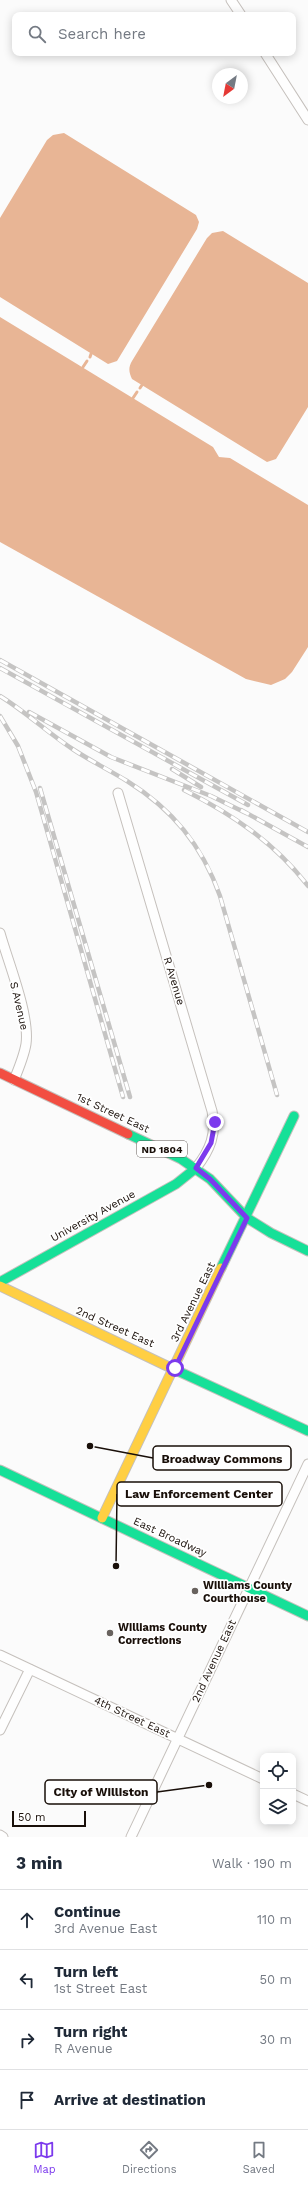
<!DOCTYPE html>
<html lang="en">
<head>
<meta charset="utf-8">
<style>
  body { margin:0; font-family:"Work Sans",sans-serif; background:#f6f6f7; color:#1f2937 }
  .controls { position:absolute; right:12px; bottom:12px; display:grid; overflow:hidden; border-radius:8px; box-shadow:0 2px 10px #0003 }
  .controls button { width:36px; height:36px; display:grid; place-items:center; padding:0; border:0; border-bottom:1px solid #e0e1e3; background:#fff; color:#1f2937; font:20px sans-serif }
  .compass { position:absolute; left:212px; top:68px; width:36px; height:36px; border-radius:50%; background:#fff; box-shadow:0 2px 10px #0003; rotate:212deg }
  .scale { position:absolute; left:12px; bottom:10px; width:74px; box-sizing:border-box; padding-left:4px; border:2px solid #190f09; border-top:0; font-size:11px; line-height:14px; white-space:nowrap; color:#190f09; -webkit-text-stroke:3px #fff; paint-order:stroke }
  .stop { position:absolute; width:12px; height:12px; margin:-9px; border:3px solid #7c3aed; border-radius:50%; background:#fff }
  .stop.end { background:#7c3aed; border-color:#fff; box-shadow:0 1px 4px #0008 }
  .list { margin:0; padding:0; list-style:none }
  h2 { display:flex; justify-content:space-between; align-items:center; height:52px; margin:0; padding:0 16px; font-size:17px }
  h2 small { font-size:13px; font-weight:400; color:#747a83 }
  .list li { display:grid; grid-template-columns:26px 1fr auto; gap:12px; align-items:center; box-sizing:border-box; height:60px; padding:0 16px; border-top:1px solid #e0e1e3 }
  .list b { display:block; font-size:15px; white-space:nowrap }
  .list p { margin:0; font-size:13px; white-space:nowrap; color:#747a83 }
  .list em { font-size:13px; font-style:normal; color:#747a83 }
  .icon { flex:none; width:22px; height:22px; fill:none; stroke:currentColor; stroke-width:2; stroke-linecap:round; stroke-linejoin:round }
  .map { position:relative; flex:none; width:308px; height:1837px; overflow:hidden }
  .search { position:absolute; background:#fff; box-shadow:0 2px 10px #0003; left:12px; right:12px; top:12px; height:44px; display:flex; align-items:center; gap:10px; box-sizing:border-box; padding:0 14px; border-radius:8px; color:#747a83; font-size:15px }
  .sheet { height:292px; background:#fff }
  nav { display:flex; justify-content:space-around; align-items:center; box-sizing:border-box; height:56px; border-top:1px solid #e0e1e3; background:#fff; font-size:11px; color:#747a83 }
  nav a { display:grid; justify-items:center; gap:2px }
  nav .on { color:#7c3aed }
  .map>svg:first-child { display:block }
  .water { fill:#e8b595 }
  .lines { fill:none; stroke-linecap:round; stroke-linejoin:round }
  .stream { stroke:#e8b595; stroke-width:3 }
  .street-casing { stroke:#c5c0bc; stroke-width:11 }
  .fast-casing { stroke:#c5c0bc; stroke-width:11 }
  .slow-casing { stroke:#c5c0bc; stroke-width:11 }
  .jam-casing { stroke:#c5c0bc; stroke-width:11 }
  .street { stroke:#fefefe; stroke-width:9 }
  .fast { stroke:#16e098; stroke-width:9 }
  .slow { stroke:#ffcf43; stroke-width:9 }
  .jam { stroke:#f24e42; stroke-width:9 }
  .rail-casing { stroke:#c5c4c3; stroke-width:4.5 }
  .rail { stroke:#fff; stroke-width:3; stroke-dasharray:9; stroke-linecap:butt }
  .route { stroke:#7c3aed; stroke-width:5 }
  .poi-dot { fill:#68625e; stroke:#fff; stroke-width:1.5 }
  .labels { text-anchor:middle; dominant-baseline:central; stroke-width:3.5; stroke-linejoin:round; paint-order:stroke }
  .shield { fill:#fff; stroke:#5e5753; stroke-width:1 }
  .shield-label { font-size:10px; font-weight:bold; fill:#190f09 }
  .street-label { font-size:11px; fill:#190f09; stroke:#fff }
  .poi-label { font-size:11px; font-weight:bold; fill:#190f09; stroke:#fff; text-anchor:start }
  .leader { fill:none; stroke:#190f09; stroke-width:1.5 }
  .callout-dot { fill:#190f09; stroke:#fff; stroke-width:1.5 }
  .callout { fill:#fff; stroke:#190f09; stroke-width:1.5 }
  .callout-label { font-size:12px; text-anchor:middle; font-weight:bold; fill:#190f09 }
</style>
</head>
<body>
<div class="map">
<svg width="308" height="1837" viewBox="0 0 308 1837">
  <rect width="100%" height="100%" fill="#fbfbfb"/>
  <path class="water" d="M64,133l132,82 3,7 -2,7 -80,132 -9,3 -108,-67v-79l47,-78 6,-5z
    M223,231l85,52v124l-32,52 -9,3 -135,-83c-3,-7 -4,-11 0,-18l75,-123 5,-5z
    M0,317l213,130 6,10 11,1 78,47v142l-16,25 -7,7 -14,6 -25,-6 -246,-137z"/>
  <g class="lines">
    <path class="stream" d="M90,357l1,-3
      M83,367l4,-6
      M140,388l2,-3
      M133,398l4,-6"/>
    <g class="street-casing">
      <path id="street" d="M231,0l10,15
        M265,53l43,67
        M118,793l94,318c5,23 -2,39 -16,57
        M0,933c8,29 30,82 26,111 -2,12 -7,24 -12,36
        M0,1655l263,124
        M0,1730l30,-61
        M293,1794l15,7
        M0,1835l3,2
        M131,1837l177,-373"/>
    </g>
    <g class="fast-casing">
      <path id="fast" d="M128,1134l53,25 29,20 37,39 24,15 37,18
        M221,1268l73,-152
        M0,1282l176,-98 20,-16
        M169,1367l139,64
        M0,1470l308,146"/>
    </g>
    <g class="slow-casing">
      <path id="slow" d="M0,1286l169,81
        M102,1518l119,-250"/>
    </g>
    <g class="jam-casing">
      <path id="jam" d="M0,1073l128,61"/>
    </g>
    <use href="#street" class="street"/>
    <use href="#fast" class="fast"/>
    <use href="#slow" class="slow"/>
    <use href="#jam" class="jam"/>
    <g class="rail-casing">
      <path id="rail" d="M0,660l308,172
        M0,668l248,137
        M0,696c26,16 48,37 74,54 17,11 35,20 53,31 45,28 75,64 93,115l57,199
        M29,712l82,45 100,39 35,17
        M0,716l18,30 18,46 87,305
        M172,769l29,18
        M40,788l90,309
        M184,790c48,24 91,53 124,96
        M241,810l67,37"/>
    </g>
    <use href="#rail" class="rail"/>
  </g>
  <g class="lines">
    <path class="route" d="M175,1368l72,-150 -37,-39 -14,-11 15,-25 4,-21"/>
  </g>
  <g class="poi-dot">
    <circle cx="195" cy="1591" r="4"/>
    <circle cx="110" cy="1633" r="4"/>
  </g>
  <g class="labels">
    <rect class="shield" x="137" y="1141" width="50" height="16" rx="3"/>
    <g class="shield-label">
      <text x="162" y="1149">ND 1804</text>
    </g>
    <g class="street-label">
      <text transform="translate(174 981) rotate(73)">R Avenue</text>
      <text transform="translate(19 1006) rotate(77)">S Avenue</text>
      <text transform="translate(113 1113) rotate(25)">1st Street East</text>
      <text transform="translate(93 1216) rotate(-29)">University Avenue</text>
      <text transform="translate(193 1302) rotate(-64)">3rd Avenue East</text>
      <text transform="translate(115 1327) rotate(24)">2nd Street East</text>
      <text transform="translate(170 1537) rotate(25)">East Broadway</text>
      <text transform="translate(214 1661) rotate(-65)">2nd Avenue East</text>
      <text transform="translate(132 1717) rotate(25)">4th Street East</text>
    </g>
    <g class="poi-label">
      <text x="203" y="1585">Williams County<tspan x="203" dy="13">Courthouse</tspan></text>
      <text x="118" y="1627">Williams County<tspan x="118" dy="13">Corrections</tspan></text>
    </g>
  </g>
  <path class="leader" d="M90 1446L153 1458M116 1566L117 1494M209 1785L157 1792"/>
  <g class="callout-dot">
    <circle cx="90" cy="1446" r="4"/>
    <circle cx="116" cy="1566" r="4"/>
    <circle cx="209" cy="1785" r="4"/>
  </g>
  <g class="callout">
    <rect x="153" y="1446" width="138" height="24" rx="4"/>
    <rect x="117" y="1482" width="165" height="24" rx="4"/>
    <rect x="45" y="1780" width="112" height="24" rx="4"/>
  </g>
  <g class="callout-label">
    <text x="222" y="1463">Broadway Commons</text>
    <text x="199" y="1498">Law Enforcement Center</text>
    <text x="101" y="1796">City of Williston</text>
  </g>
</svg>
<div class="controls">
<button><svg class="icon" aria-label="locate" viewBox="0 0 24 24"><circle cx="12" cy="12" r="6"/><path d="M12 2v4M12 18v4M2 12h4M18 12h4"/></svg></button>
<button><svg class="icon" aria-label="layers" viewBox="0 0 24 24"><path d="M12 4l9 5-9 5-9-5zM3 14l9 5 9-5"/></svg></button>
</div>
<svg class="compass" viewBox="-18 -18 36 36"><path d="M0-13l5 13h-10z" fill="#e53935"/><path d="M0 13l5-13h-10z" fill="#747a83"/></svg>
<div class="scale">50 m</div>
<div class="stop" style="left:175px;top:1368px"></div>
<div class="stop end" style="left:215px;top:1122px"></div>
<div class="search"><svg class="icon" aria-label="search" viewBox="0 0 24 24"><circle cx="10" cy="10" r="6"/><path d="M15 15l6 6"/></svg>Search here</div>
</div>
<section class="sheet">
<h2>3 min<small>Walk · 190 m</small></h2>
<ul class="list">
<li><svg class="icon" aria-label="ahead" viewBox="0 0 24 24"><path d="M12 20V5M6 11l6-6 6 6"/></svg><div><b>Continue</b><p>3rd Avenue East</p></div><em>110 m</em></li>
<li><svg class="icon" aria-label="left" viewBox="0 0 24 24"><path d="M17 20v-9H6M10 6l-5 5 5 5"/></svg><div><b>Turn left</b><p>1st Street East</p></div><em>50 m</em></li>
<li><svg class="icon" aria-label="right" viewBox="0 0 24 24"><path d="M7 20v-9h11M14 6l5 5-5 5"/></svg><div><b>Turn right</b><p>R Avenue</p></div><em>30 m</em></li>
<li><svg class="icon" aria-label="arrive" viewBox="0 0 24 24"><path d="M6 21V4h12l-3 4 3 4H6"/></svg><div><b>Arrive at destination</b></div></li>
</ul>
</section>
<nav>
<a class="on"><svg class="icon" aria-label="map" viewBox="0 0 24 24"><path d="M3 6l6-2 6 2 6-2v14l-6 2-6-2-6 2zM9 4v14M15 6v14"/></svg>Map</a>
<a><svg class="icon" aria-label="directions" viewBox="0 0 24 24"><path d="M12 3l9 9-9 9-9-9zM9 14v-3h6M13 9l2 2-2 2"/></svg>Directions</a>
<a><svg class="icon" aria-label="saved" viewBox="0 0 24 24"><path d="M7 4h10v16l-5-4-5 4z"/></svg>Saved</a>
</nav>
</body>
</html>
